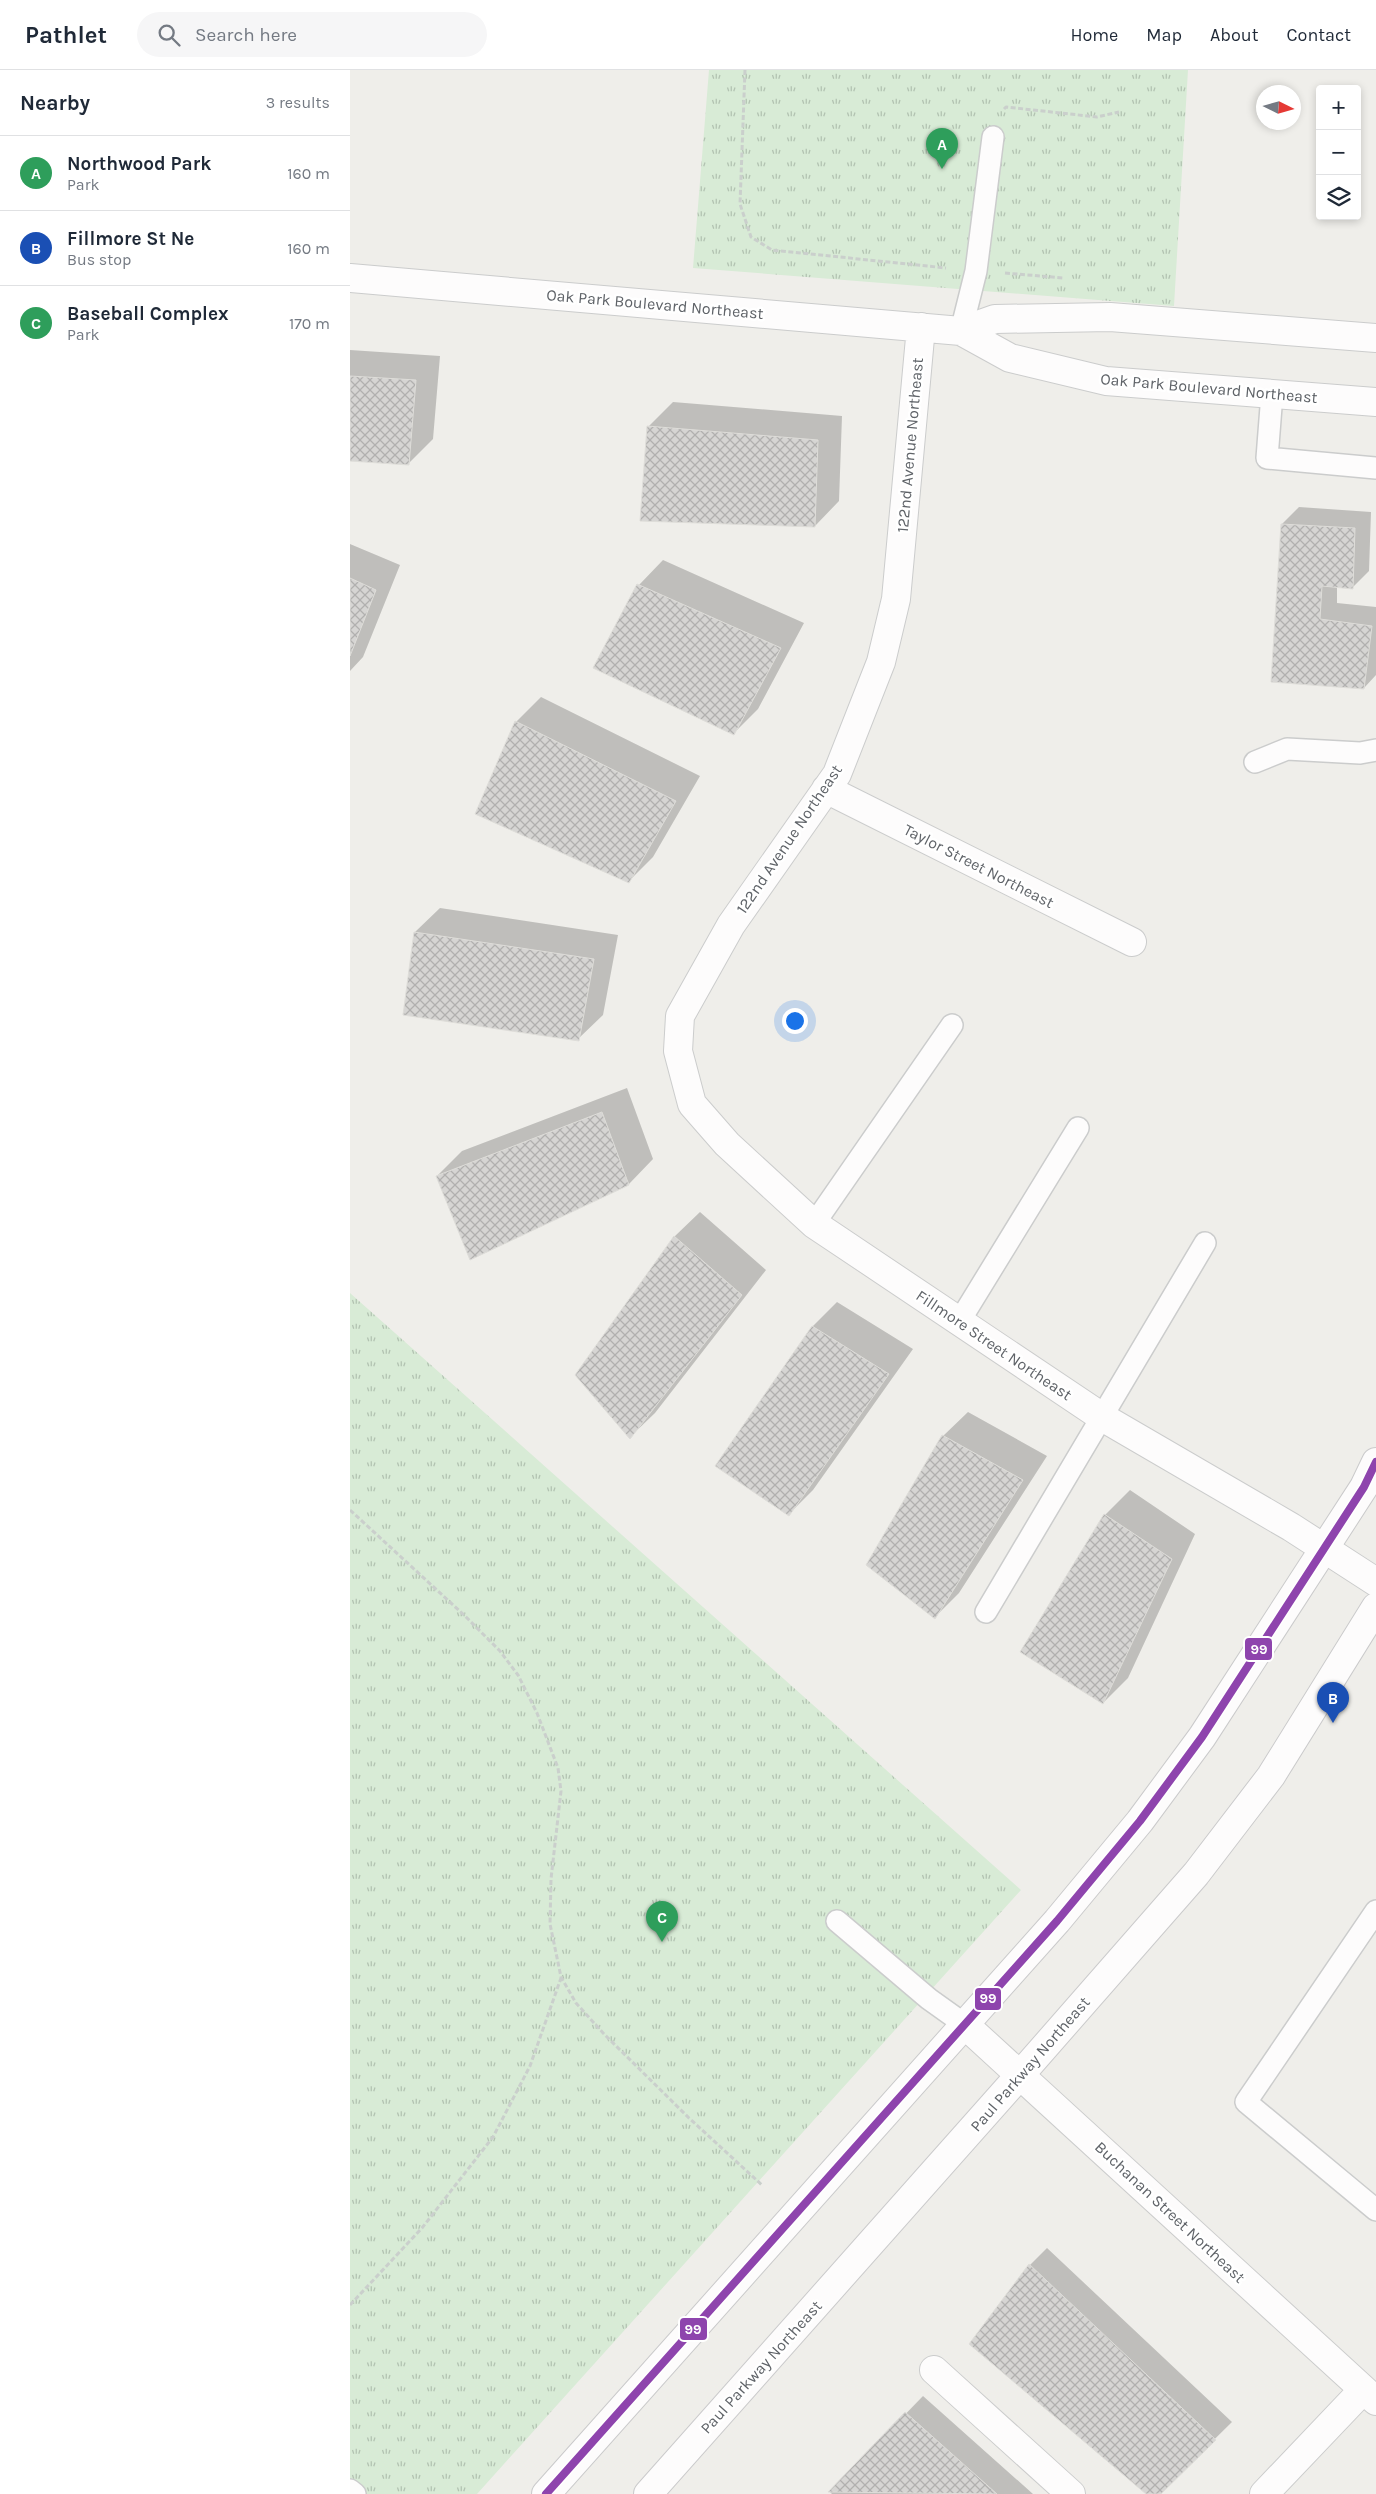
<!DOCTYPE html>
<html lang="en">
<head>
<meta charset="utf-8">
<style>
  body { margin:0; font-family:Karla,sans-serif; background:#f6f6f7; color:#1f2937 }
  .controls { position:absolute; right:15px; top:15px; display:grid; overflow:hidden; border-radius:5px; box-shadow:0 2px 8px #0003 }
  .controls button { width:45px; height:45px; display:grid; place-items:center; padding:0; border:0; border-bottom:1px solid #e0e1e3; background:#fff; color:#1f2937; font:25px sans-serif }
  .compass { position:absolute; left:906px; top:15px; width:45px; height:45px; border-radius:50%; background:#fff; box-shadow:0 2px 8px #0003; rotate:95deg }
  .you { position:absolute; left:444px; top:950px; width:18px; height:18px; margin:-12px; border:4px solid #fff; border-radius:50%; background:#1a73e8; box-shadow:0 0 0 8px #1a73e833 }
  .badge { display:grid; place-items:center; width:32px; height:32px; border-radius:50%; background:#919496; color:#fff; font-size:16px; font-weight:700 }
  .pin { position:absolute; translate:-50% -41px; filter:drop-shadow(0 1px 2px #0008) }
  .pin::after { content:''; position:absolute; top:26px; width:18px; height:15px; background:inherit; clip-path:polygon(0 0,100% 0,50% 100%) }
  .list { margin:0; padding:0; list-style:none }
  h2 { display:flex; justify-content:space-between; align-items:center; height:65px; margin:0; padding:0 20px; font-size:21px }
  h2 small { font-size:16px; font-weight:400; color:#747a83 }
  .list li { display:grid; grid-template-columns:32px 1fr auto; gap:15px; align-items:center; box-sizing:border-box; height:75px; padding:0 20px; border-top:1px solid #e0e1e3 }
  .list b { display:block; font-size:19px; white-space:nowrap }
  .list p { margin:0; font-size:16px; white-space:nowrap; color:#747a83 }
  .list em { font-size:16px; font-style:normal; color:#747a83 }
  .icon { flex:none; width:28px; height:28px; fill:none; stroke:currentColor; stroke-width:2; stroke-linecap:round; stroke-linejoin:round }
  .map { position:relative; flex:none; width:1026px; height:2424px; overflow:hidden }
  header { display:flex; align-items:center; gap:30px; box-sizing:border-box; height:70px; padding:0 25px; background:#fff; border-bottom:1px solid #e0e1e3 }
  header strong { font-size:24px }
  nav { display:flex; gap:28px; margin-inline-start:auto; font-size:18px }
  .search { width:350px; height:45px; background:#f6f6f7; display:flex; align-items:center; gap:12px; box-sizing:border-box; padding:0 18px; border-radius:28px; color:#747a83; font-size:19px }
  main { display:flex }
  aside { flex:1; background:#fff }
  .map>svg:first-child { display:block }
  .park { fill:url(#park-tufts) }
  .shadow { fill:#0003 }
  .building { fill:url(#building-cross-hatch); stroke:#deddd9 }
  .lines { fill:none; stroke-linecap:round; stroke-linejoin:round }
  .lane-casing { stroke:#cbcccc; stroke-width:24 }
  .street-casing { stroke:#cbcccc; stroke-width:30 }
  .secondary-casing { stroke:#cacacb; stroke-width:30 }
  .path { stroke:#cacfcc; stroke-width:3; stroke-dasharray:5 2.5; stroke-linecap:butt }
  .lane { stroke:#fdfcfc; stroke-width:21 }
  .street { stroke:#fdfcfc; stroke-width:28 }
  .secondary { stroke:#fdfcfc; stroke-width:28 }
  .bus-1-casing { stroke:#fff; stroke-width:11 }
  .bus-1 { stroke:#8e44ad; stroke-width:8 }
  .labels { text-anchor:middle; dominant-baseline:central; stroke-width:5; stroke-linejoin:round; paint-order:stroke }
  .street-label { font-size:16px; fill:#5f6368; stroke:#fff }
  .line-badge { stroke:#fff; stroke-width:2 }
  .badge-label { font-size:14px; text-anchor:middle; font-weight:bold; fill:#fff }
</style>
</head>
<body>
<header>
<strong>Pathlet</strong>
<div class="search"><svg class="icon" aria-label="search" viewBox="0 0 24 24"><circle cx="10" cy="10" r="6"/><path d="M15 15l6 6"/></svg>Search here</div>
<nav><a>Home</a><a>Map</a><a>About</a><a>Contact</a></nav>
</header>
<main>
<aside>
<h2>Nearby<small>3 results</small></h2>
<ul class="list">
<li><span class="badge" style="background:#2e9e5b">A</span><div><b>Northwood Park</b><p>Park</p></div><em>160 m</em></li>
<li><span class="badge" style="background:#1a4fb4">B</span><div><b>Fillmore St Ne</b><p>Bus stop</p></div><em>160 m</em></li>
<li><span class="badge" style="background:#2e9e5b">C</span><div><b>Baseball Complex</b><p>Park</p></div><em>170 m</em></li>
</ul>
</aside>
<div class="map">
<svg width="1026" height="2424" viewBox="0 0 1026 2424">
  <defs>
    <pattern id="park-tufts" width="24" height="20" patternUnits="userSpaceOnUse" patternTransform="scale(1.25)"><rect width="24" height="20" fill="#d8ebd6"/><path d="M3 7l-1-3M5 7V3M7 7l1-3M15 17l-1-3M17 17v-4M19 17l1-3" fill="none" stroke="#b2c2b1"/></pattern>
    <pattern id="building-cross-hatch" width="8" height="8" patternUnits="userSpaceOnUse" patternTransform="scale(1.25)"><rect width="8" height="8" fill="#d6d5d3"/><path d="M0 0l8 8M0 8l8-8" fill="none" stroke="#b1b0af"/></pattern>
  </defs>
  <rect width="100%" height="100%" fill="#efeeea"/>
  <path class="park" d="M359,0h479l-14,236 -481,-38z
    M0,1223l671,597 -544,604h-127z"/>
  <path class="shadow" d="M0,280l90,6 -7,83 -25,25 -58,-4z
    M323,332l169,14 -3,85 -24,25 -167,-99z
    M949,437l72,5 -2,59 -17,17 -15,-2v17l39,4v68l-12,13 -92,-7 10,-157z
    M0,474l50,21 -37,92 -13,14z
    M313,490l141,63 -46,86 -24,24 -95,-148z
    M191,627l159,79 -47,81 -24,24 -113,-159z
    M90,838l178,27 -15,80 -25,24 -163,-107z
    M277,1018l26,71 -24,25 -159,75 -33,-83 25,-25z
    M350,1142l66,58 -111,143 -25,24 -53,-62 98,-139z
    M487,1232l76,47 -100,141 -24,24 24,-188z
    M618,1342l79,44 -88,137 -24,24 8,-181z
    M780,1420l65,44 -67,144 -25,25 -81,-52 83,-136z
    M697,2178l185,174 -73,72h-11l-177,-150 59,-79z
    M573,2326l110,98h-201l-2,-2z"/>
  <path class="building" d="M0,306l66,4 -7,85 -59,-4z
    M297,356l171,14 -3,87 -175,-6z
    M931,454l74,4 -2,61 -31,-3 -2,33 52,7 -8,63 -93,-7z
    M0,508l26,12 -26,66z
    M287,514l144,64 -47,87 -141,-67z
    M165,651l161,80 -47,82 -154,-69z
    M64,862l180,27 -15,82 -176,-26z
    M252,1042l27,73 -159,75 -34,-84z
    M324,1166l68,59 -112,144 -55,-64z
    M462,1256l77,48 -100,142 -74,-50z
    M592,1365l81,45 -88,139 -69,-54z
    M754,1444l68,45 -69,145 -83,-52z
    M679,2194l187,176 -55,54h-15l-177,-150z
    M555,2342l92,82 -169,-2z"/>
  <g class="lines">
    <g class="lane-casing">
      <path id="lane" d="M611,261l15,-60 17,-134
        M922,324l-5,64 109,10
        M905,692l32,-13 73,4 16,-3
        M464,1154l138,-199
        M609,1252l119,-194
        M636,1542l219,-369
        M1026,1841l-130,191 130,108
        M487,1851l92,78 35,25
        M0,2420l5,4"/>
    </g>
    <g class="street-casing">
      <path id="street" d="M0,208l611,53 49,27 96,23 270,21
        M571,257l-25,272 -15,63 -44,112 -106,151 -51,91 -2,35 14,53 35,40 87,80 15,10 273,183 189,110 85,55
        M611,261l34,-12 115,-2 266,21
        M476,719l306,153
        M614,1954l412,377
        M584,2300l137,124
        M914,2424l99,-104"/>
    </g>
    <g class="secondary-casing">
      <path id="secondary" d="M196,2424l511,-573 83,-100 62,-84 162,-250 12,-25
        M298,2424l372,-419 176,-201 75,-98 105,-169"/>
    </g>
    <path class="path" d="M395,0l-5,134 11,33 21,13 174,18
      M654,39l2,-2 91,10 22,-5
      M655,203l58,5
      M0,1440l114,105 36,36 18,24 19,38 21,55 3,23 -10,88 -1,45 11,53 15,26 28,31 85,84 74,68
      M0,2235l72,-77 71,-91 37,-71 31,-88"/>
    <use href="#lane" class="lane"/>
    <use href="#street" class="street"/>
    <use href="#secondary" class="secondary"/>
    <g class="bus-1-casing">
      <path id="bus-1" d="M196,2424l511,-573 83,-100 62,-84 162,-250 12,-25"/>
    </g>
    <use href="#bus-1" class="bus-1"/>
  </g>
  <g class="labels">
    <g class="street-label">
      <text transform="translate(305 234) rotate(5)">Oak Park Boulevard Northeast</text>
      <text transform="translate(859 318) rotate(5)">Oak Park Boulevard Northeast</text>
      <text transform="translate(560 375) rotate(-85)">122nd Avenue Northeast</text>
      <text transform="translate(439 769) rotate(-56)">122nd Avenue Northeast</text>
      <text transform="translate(629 796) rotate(27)">Taylor Street Northeast</text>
      <text transform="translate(644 1275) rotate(34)">Fillmore Street Northeast</text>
      <text transform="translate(680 1994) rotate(-49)">Paul Parkway Northeast</text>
      <text transform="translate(820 2142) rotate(43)">Buchanan Street Northeast</text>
      <text transform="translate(411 2297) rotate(-48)">Paul Parkway Northeast</text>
    </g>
  </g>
  <g class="line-badge">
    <rect x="894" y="1567" width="29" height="24" rx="5" fill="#8e44ad"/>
    <rect x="624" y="1917" width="28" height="24" rx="5" fill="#8e44ad"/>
    <rect x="329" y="2247" width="29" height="24" rx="5" fill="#8e44ad"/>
  </g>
  <g class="badge-label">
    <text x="909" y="1584">99</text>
    <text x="638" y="1933">99</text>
    <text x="343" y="2264">99</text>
  </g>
</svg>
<div class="controls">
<button>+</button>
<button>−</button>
<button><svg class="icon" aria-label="layers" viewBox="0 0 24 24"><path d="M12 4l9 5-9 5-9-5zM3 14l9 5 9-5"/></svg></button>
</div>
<svg class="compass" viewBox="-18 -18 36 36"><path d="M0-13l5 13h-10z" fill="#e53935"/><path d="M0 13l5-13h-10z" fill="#747a83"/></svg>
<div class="you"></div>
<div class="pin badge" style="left:592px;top:99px;background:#2e9e5b">A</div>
<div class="pin badge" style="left:983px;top:1653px;background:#1a4fb4">B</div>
<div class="pin badge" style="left:312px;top:1872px;background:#2e9e5b">C</div>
</div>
</main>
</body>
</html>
